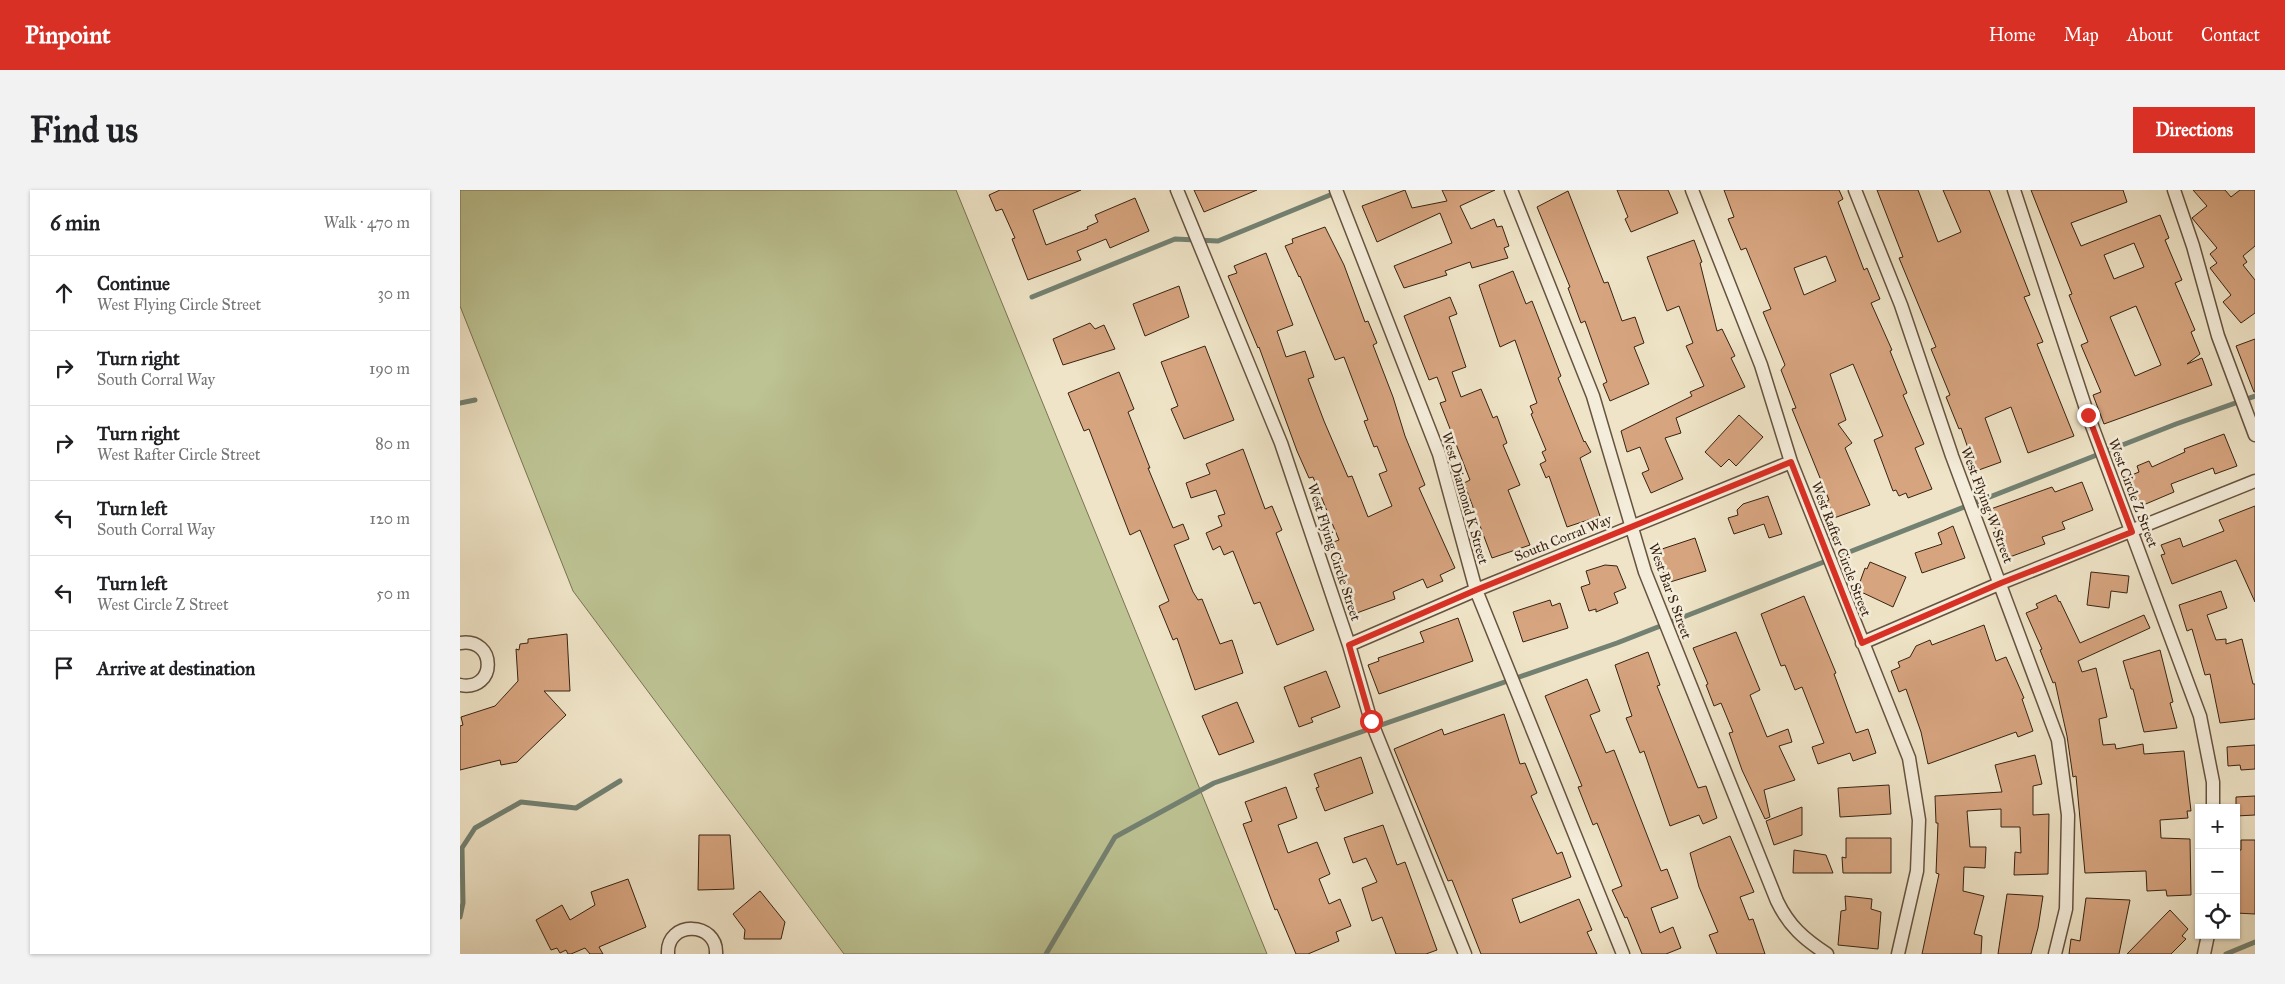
<!DOCTYPE html>
<html lang="en">
<head>
<meta charset="utf-8">
<style>
  body { margin:0; font-family:"IM FELL Great Primer",serif; background:#f2f2f2; color:#202124 }
  .controls { position:absolute; right:15px; bottom:15px; display:grid; overflow:hidden; border-radius:0px; box-shadow:0 1px 4px #0004 }
  .controls button { width:45px; height:45px; display:grid; place-items:center; padding:0; border:0; border-bottom:1px solid #e0e0e0; background:#fff; color:#202124; font:25px sans-serif }
  .stop { position:absolute; width:15px; height:15px; margin:-11px; border:4px solid #d93025; border-radius:50%; background:#fff }
  .stop.end { background:#d93025; border-color:#fff; box-shadow:0 1px 5px #0008 }
  .list { margin:0; padding:0; list-style:none }
  h2 { display:flex; justify-content:space-between; align-items:center; height:65px; margin:0; padding:0 20px; font-size:21px }
  h2 small { font-size:16px; font-weight:400; color:#757577 }
  .list li { display:grid; grid-template-columns:32px 1fr auto; gap:15px; align-items:center; box-sizing:border-box; height:75px; padding:0 20px; border-top:1px solid #e0e0e0 }
  .list b { display:block; font-size:19px; white-space:nowrap }
  .list p { margin:0; font-size:16px; white-space:nowrap; color:#757577 }
  .list em { font-size:16px; font-style:normal; color:#757577 }
  .icon { flex:none; width:28px; height:28px; fill:none; stroke:currentColor; stroke-width:2; stroke-linecap:round; stroke-linejoin:round }
  .map { position:relative; flex:none; width:1795px; height:764px; overflow:hidden; border-radius:0px }
  header { display:flex; align-items:center; gap:30px; box-sizing:border-box; height:70px; padding:0 25px; background:#d93025; color:#fff }
  header strong { font-size:24px }
  nav { display:flex; gap:28px; margin-inline-start:auto; font-size:18px }
  .intro { display:flex; align-items:center; justify-content:space-between; box-sizing:border-box; height:120px; padding:0 30px }
  h1 { margin:0; font-size:35px }
  .button { padding:12px 22px; border-radius:0px; background:#d93025; color:#fff; font-size:18px; font-weight:700 }
  main { display:flex; gap:30px; padding:0 30px }
  aside { flex:1; background:#fff; border-radius:0px; box-shadow:0 1px 4px #0004 }
  .map>svg:first-child { display:block }
  .green { fill:#bdc393; stroke:#7a7352 }
  .lines { fill:none; stroke-linecap:round; stroke-linejoin:round }
  .stream { stroke:#738172; stroke-width:5 }
  .building { fill:#d6a47f; stroke:#382312; fill-rule:evenodd }
  .street-casing { stroke:#66533f; stroke-width:15 }
  .street { stroke:#f5eddb; stroke-width:12 }
  .route { stroke:#d93025; stroke-width:6 }
  .labels { text-anchor:middle; dominant-baseline:central; stroke-width:5; stroke-linejoin:round; paint-order:stroke }
  .street-label { font-size:14px; fill:#382312; stroke:#f5eddb }
</style>
</head>
<body>
<header>
<strong>Pinpoint</strong>
<nav><a>Home</a><a>Map</a><a>About</a><a>Contact</a></nav>
</header>
<div class="intro"><h1>Find us</h1><a class="button">Directions</a></div>
<main>
<aside>
<h2>6 min<small>Walk · 470 m</small></h2>
<ul class="list">
<li><svg class="icon" aria-label="ahead" viewBox="0 0 24 24"><path d="M12 20V5M6 11l6-6 6 6"/></svg><div><b>Continue</b><p>West Flying Circle Street</p></div><em>30 m</em></li>
<li><svg class="icon" aria-label="right" viewBox="0 0 24 24"><path d="M7 20v-9h11M14 6l5 5-5 5"/></svg><div><b>Turn right</b><p>South Corral Way</p></div><em>190 m</em></li>
<li><svg class="icon" aria-label="right" viewBox="0 0 24 24"><path d="M7 20v-9h11M14 6l5 5-5 5"/></svg><div><b>Turn right</b><p>West Rafter Circle Street</p></div><em>80 m</em></li>
<li><svg class="icon" aria-label="left" viewBox="0 0 24 24"><path d="M17 20v-9H6M10 6l-5 5 5 5"/></svg><div><b>Turn left</b><p>South Corral Way</p></div><em>120 m</em></li>
<li><svg class="icon" aria-label="left" viewBox="0 0 24 24"><path d="M17 20v-9H6M10 6l-5 5 5 5"/></svg><div><b>Turn left</b><p>West Circle Z Street</p></div><em>50 m</em></li>
<li><svg class="icon" aria-label="arrive" viewBox="0 0 24 24"><path d="M6 21V4h12l-3 4 3 4H6"/></svg><div><b>Arrive at destination</b></div></li>
</ul>
</aside>
<div class="map">
<svg width="1795" height="764" viewBox="0 0 1795 764">
  <rect width="100%" height="100%" fill="#efe4c7"/>
  <filter id="stains"><feTurbulence type="fractalNoise" baseFrequency=".004" numOctaves="4"/><feColorMatrix values="0 0 0 0 .2 0 0 0 0 .09 0 0 0 0 .02 0 0 0 .5 -.17"/></filter>
  <radialGradient id="worn" r=".72"><stop offset=".6" stop-color="#630" stop-opacity="0"/><stop offset="1" stop-color="#630" stop-opacity=".3"/></radialGradient>
  <path class="green" d="M0,0h496l311,764h-423l-271,-363 -113,-285z"/>
  <g class="lines">
    <path class="stream" d="M572,107l143,-58 43,2 117,-48
      M0,213l15,-3
      M0,727l3,-14 -1,-55 13,-20 46,-26 55,6 44,-27
      M586,764l69,-117 99,-54 403,-140 559,-219 79,-28
      M1766,764l29,-12"/>
  </g>
  <path class="building" d="M540,0h81l-48,20 13,35 42,-16 -1,-2 11,-5 -3,-7 40,-17 14,33 -39,17 -4,-9 -29,12 4,9 -53,20 -16,-41 3,-1 -13,-29 -6,2 -7,-16z
    M734,0h63l-53,22z
    M945,0l7,18 35,-7 -5,-11h53l-35,16 11,23 23,-10 3,8 5,-1 7,20 -5,2 4,10 -36,10 -2,-6 -25,9 2,4 -43,13 -10,-22 58,-23 -12,-30 -63,29 -15,-36z
    M1157,0h51l10,23 -47,19 -6,-13 3,-2z
    M1264,0h115l4,9 -5,3 26,68 3,-2 13,31 -9,4 21,47 -2,1 17,42 -4,2 21,49 -9,4 17,41 -24,9 -2,-5 -7,3 -3,-6 -3,1 -19,-51 9,-4 -30,-72 -23,10 16,46 -8,4 14,19 -7,5 25,57 -36,13 -7,-17 2,-1 -37,-91 4,-1 -15,-38 4,-5 -22,-53 8,-3 -25,-61 -5,2 -13,-31 6,-2zM1366,66l10,25 -32,14 -10,-27z
    M1417,0h41l20,52 23,-10 -18,-42h46l41,105 -6,2 19,45 -6,2 37,92 -46,17 -17,-46 -26,11 16,44 -25,9 -15,-43 -2,1 -13,-32 4,-2 -19,-46 5,-2 -37,-89 4,-1z
    M1571,0h92l4,12 -56,21 10,23 79,-31 9,23 -4,2 17,40 -7,3 20,47 -4,2 9,22 -13,10 15,-6 10,27 -108,39 -11,-29 8,-3 -20,-47 7,-3 -19,-47 3,-1zM1674,53l10,24 -30,12 -10,-24zM1676,116l25,59 -26,11 -25,-59z
    M1733,0h32l6,7 9,-7h15v56l-12,10 4,6 -4,3 12,15v33l-14,10 -18,-21 8,-7 -21,-27 7,-5 -7,-9 7,-6 -25,-30 15,-12z
    M1108,1l36,92 4,-1 14,39 13,-4 9,26 -10,4 15,37 -39,17 -7,-17 4,-2 -22,-61 -4,2 -13,-35 2,-1 -33,-80z
    M865,37l19,38 21,57 3,-1 9,22 -4,2 20,52 12,39 20,49 -6,3 36,80 -15,7 3,6 -16,7 -4,-9 -30,13 2,7 -41,15 -26,-70 11,-4 -26,-63 -4,1 -12,-27 -38,-104 -1,1 -30,-72 9,-3 -3,-7 32,-13 27,72 -16,6 9,26 19,-6 9,26 -6,2 16,42 24,56 4,-1 16,41 24,-11 -13,-32 8,-3 -10,-25 -3,1 -10,-26 4,-1 -24,-63 -9,3 -35,-84 -1,1 -14,-31 8,-3 -1,-4z
    M1234,50l8,22 -2,1 17,68 5,-2 13,27 -4,2 14,29 -69,31 5,15 -16,5 18,41 -32,14 -9,-20 7,-3 -9,-23 -13,5 -6,-21 71,-35 -2,-4 14,-6 -18,-40 7,-3 -14,-37 -12,5 -20,-54z
    M1053,81l13,33 6,-3 29,75 -3,2 26,64 1,-1 6,11 -11,6 20,58 -33,11 -18,-51 -3,2 -6,-14 6,-3 -4,-9 4,-2 -15,-36 2,-1 -3,-7 7,-3 -22,-63 -15,7 -21,-62z
    M719,96l10,31 -44,19 -12,-32z
    M990,107l7,17 -8,3 17,50 -14,5 9,25 20,-8 12,29 4,-2 10,27 -4,2 17,40 -12,5 22,55 -38,13 -28,-75 6,-3 -30,-77 6,-2 -9,-24 -8,3 -25,-64z
    M630,133l5,6 9,-4 11,24 -52,16 -10,-26z
    M1795,149v53h-1l-18,-46z
    M745,156l29,74 -50,19 -13,-30 7,-3 -17,-44z
    M659,182l15,37 -6,3 22,56h-2l25,60 10,-4 6,15 -15,6 19,47 5,8 4,-1 18,45 12,-4 11,33 -48,17 -18,-52 -4,2 -14,-34 10,-5 -29,-71 -10,5 -41,-106 -5,2 -16,-38z
    M1279,225l24,22 -27,29 -7,-7 -8,8 -16,-15z
    M1764,244l13,32 -22,8 -2,-6 -42,16 3,8 -33,14 -14,-29 12,-5 -2,-6 12,-5 3,6 33,-15 -1,-3z
    M783,259l22,60 7,-3 10,24 -6,3 38,97 -37,15 -17,-43 -6,2 -21,-53 -9,4 -4,-9 -7,4 -7,-17 16,-7 -4,-10 7,-2 -9,-24 -25,8 -5,-15 24,-9 -4,-10z
    M1622,292l11,28 -31,12 3,7 -23,8 3,7 -38,14 -19,-48 64,-23 3,5z
    M1308,306l14,38 -13,4 -5,-14 -30,10 -6,-16 10,-3 -1,-5 6,-6z
    M1795,316v96l-19,-42 -64,24 -11,-29 4,-1 -4,-9 19,-7 3,9 41,-16 -5,-11z
    M1493,336l12,32 -43,15 -7,-20 27,-9 -4,-11z
    M1235,348l11,33 -39,12 -11,-32z
    M1410,372l36,15 -13,30 -36,-17 8,-22 2,1z
    M1145,375l12,1 9,22 -12,5 4,10 -22,9v-3l-7,2 -8,-24 9,-3 -4,-13z
    M1631,382l38,4 -2,17 -16,-2 -2,17 -22,-3z
    M1761,401l6,17 -20,7 9,25 10,-1v5l16,-5 11,45h2v35l-35,4 -10,-49 -5,1 -13,-46 -5,2 -8,-26z
    M1596,405l3,7 1,-1 20,42 64,-28 6,13 -72,33 4,11 14,-4 11,49 -8,2 4,26 12,-1 1,5 27,-5 1,10 40,-3 7,60h-4l1,7 -28,2 1,18 29,1 1,56 -24,1 -1,-6 -19,1 -1,-20 -61,2 -9,-97 -3,1 -6,-41 -12,-54 -2,1 -13,-33 2,-1 -16,-36 12,-5 -2,-4z
    M1344,406l32,77 -2,1 22,59 12,-4 8,24 -23,8 -3,-8 -32,11 -6,-17 12,-4 -22,-56 -7,3 -10,-25 -4,1 -20,-52z
    M1090,410l2,6 8,-3 8,25 -45,14 -10,-30z
    M998,428l15,43 -94,33 -11,-29 11,-4 -1,-3 46,-16 -4,-10z
    M1524,435l12,36 10,-4 18,41 -2,1 11,32 -15,6 -2,-5 -88,32 -7,-32 -15,-43 -7,3 -8,-21 9,-4 -2,-5 12,-5 6,-11 14,-6 2,5z
    M1276,442l24,58 -10,5 17,42 21,-8 4,13 -13,4 16,34 -31,10 6,27 -5,2 -23,-49 -13,-37 4,-1 -12,-29 -7,3 -8,-21 2,-1 -15,-36z
    M107,444l3,57h-26l22,24 -49,47 -16,3 -1,-5 -40,10v-44l3,-1 -2,-8 34,-11 23,-25 -2,-32 3,1 1,-6 8,-1v-4z
    M1700,460l13,52 -3,1 7,25 -33,4 -11,-43h-2l-8,-28z
    M1188,462l12,33 -3,1 41,102 8,-2 11,32 -14,6 -4,-9 -29,11 -26,-75 -4,2 -14,-35 6,-2 -17,-51z
    M866,481l14,36 -29,11 2,4 -14,5 -15,-40z
    M1127,489l13,32 -10,4 16,38 8,-3 47,121 6,-2 11,29 -27,10 9,25 13,-6 8,21 -15,6h-24l-15,-37 -2,1 -13,-28 10,-4 -25,-63 -4,2 -15,-38 4,-1 -37,-90z
    M777,512l17,40 -35,13 -17,-39z
    M1044,524l16,50 5,-1 12,30 -6,3 26,58 5,-2 9,25 -59,22 8,24 59,-24 13,31 -5,2 10,22h-116l-29,-74 -4,1 -54,-132 48,-20 2,6z
    M1795,555v24l-14,1 -1,-5 -12,1 -1,-19z
    M1575,565l7,29 -9,2v29l16,-1 -1,60 -34,1 1,-23 6,1 -1,-26h-19v-18l-34,2 3,36h16l-1,21 -21,-1 -1,24 21,5 -10,38 8,2 -1,18h-59l17,-80 -3,-1 2,-50h-2l-1,-27 67,-4 -7,-27z
    M901,567l12,36 -48,18 -9,-23 3,-1 -5,-13z
    M1429,595l2,29 -51,3 -2,-29z
    M826,597l11,31 -19,7 10,28 29,-11 13,32 -11,5 10,25 11,-5 11,27 -15,6 3,9 -31,13h-12l-19,-45 -2,1 -32,-86 9,-3 -7,-19z
    M1795,606v19l-19,1v-19z
    M1342,617v28l-28,10 -8,-24z
    M923,635l14,40 8,-3 32,88 -11,4h-30l-14,-37 -10,4 -10,-33 15,-6 -11,-24 -13,5 -9,-25z
    M239,645h31l4,54 -36,1z
    M1270,646l24,56 -14,5 9,23 4,-1 12,35h-48l-8,-19 9,-3 -19,-45 -9,-34z
    M1386,648h45v35h-48l-1,-16 4,1z
    M1781,650h14v74l-19,-1v-63h5z
    M1334,660l32,5 7,18h-40z
    M168,689l18,48 -47,20 4,7h-13l-5,-6 -14,6h-3l-2,-4 -6,3 -3,-5 -6,2 -15,-30 26,-15 8,15 25,-15 -4,-13z
    M300,701l25,31 -4,17h-37l1,-9 -12,-16z
    M1547,704l36,2 -5,32 -7,26h-33z
    M1385,706l27,3 -1,10 10,3 -3,37 -40,-4 3,-34 5,-1z
    M1626,708l44,2 -11,54h-50l2,-15 9,2z
    M1710,720l18,19 -6,7 4,3 -15,15h-44z"/>
  <g class="lines">
    <g class="street-casing">
      <path id="street" d="M717,0l104,253 68,202 22,76 94,233
        M876,0l103,264 37,136 147,364
        M1051,0l82,206 52,176 132,329c12,25 27,38 50,53
        M1232,0l69,175 30,97 118,296 10,62 -2,51 -19,83
        M1395,0l46,115 51,151 106,284 10,75 -2,94 -11,45
        M1554,0l74,225 112,301 13,66v26
        M1714,0l19,56 25,90 37,99
        M0,453c37,-6 37,49 0,42
        M1402,453l139,-60 254,-102
        M889,455l127,-55 315,-128
        M208,764c-2,-34 50,-33 48,0
        M1744,764l4,-19"/>
    </g>
    <use href="#street" class="street"/>
  </g>
  <g class="lines">
    <path class="route" d="M911,531l-22,-76 127,-55 315,-128 71,181 139,-60 131,-51 -44,-117"/>
  </g>
  <g class="labels">
    <g class="street-label">
      <text transform="translate(1673 303) rotate(69)">West Circle Z Street</text>
      <text transform="translate(1005 308) rotate(74)">West Diamond K Street</text>
      <text transform="translate(1527 315) rotate(69)">West Flying W Street</text>
      <text transform="translate(1103 348) rotate(-22)">South Corral Way</text>
      <text transform="translate(1381 359) rotate(69)">West Rafter Circle Street</text>
      <text transform="translate(874 362) rotate(72)">West Flying Circle Street</text>
      <text transform="translate(1210 401) rotate(70)">West Bar S Street</text>
    </g>
  </g>
  <rect width="100%" height="100%" filter="url(#stains)"/>
  <rect width="100%" height="100%" fill="url(#worn)"/>
</svg>
<div class="controls">
<button>+</button>
<button>−</button>
<button><svg class="icon" aria-label="locate" viewBox="0 0 24 24"><circle cx="12" cy="12" r="6"/><path d="M12 2v4M12 18v4M2 12h4M18 12h4"/></svg></button>
</div>
<div class="stop" style="left:911px;top:531px"></div>
<div class="stop end" style="left:1628px;top:225px"></div>
</div>
</main>
</body>
</html>
